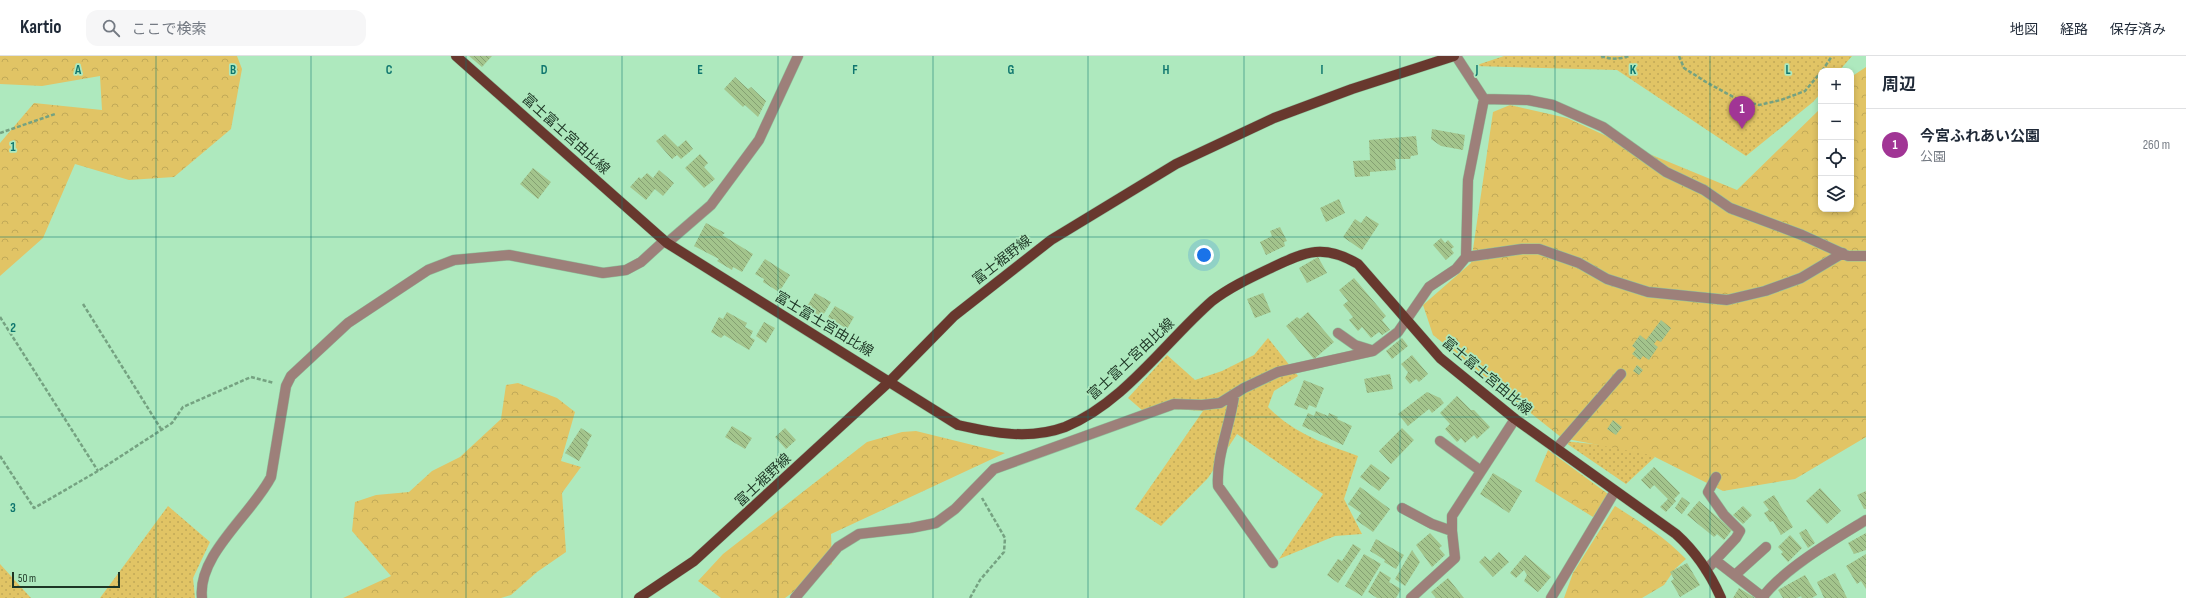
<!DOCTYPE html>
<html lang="ja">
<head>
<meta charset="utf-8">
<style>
  body { margin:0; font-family:"Sofia Sans Condensed","Noto Sans JP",sans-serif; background:#f6f6f7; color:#1f2937 }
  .controls { position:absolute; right:12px; top:12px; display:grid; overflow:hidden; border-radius:8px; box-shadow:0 2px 6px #0003 }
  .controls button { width:36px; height:36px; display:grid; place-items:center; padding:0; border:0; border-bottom:1px solid #e0e1e3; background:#fff; color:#1f2937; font:20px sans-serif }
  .scale { position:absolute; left:12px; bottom:10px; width:108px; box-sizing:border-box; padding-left:4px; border:2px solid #1e3625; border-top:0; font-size:11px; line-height:14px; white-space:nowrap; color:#1e3625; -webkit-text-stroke:3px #aee9be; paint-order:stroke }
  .you { position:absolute; left:1204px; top:199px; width:14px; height:14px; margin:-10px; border:3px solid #fff; border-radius:50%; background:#1a73e8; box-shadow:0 0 0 6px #1a73e833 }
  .badge { display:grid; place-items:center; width:26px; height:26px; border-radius:50%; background:#a13595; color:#fff; font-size:13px; font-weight:700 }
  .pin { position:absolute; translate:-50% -33px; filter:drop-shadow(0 1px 2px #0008) }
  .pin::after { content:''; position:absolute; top:21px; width:14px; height:12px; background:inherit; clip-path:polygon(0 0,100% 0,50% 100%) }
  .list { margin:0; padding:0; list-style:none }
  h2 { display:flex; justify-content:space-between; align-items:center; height:52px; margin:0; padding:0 16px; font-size:17px }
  h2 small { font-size:13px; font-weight:400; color:#747a83 }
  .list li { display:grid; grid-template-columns:26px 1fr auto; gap:12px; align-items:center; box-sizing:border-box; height:72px; padding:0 16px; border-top:1px solid #e0e1e3 }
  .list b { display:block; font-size:15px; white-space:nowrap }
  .list p { margin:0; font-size:13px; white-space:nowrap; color:#747a83 }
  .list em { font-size:13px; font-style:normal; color:#747a83 }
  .icon { flex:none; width:22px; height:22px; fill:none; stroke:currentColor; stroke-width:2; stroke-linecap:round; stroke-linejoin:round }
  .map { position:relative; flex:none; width:1866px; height:542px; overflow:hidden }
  header { display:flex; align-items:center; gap:24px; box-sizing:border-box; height:56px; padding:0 20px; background:#fff; border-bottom:1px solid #e0e1e3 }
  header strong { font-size:19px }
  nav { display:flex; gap:22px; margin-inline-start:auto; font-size:14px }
  .search { width:280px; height:36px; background:#f6f6f7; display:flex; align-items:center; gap:10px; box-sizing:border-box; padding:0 14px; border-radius:12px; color:#747a83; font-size:15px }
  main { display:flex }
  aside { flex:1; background:#fff }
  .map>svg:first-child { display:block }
  .green { fill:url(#green-dots) }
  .forest { fill:url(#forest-crowns) }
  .building { fill:url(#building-back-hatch) }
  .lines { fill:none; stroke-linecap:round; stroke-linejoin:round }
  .minor-casing { stroke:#91c59f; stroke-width:11 }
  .major-casing { stroke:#91c59f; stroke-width:11 }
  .path { stroke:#75a281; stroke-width:2.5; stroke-dasharray:4 2; stroke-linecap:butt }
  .minor { stroke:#9d807a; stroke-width:10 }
  .major { stroke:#68382e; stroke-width:10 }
  .grid { fill:none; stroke:#0f766e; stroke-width:1; stroke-opacity:0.55 }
  .labels { text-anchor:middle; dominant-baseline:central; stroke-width:3.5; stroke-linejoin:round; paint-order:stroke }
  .street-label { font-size:14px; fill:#1e3625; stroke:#aee9be }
  .grid-label { font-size:13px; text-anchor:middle; font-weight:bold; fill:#0f766e; stroke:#aee9be; stroke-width:3.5; stroke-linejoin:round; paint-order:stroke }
</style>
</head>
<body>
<header>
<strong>Kartio</strong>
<div class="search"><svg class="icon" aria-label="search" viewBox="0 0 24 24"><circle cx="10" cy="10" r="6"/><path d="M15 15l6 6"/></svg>ここで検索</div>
<nav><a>地図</a><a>経路</a><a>保存済み</a></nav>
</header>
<main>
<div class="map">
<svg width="1866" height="542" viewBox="0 0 1866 542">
  <defs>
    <pattern id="green-dots" width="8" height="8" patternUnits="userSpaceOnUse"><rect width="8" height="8" fill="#e1c465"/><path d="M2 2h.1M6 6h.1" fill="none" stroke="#c1a958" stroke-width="1.8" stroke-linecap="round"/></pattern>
    <pattern id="forest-crowns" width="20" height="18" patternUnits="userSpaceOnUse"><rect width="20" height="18" fill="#e1c465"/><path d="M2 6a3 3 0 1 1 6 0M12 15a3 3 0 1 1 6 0" fill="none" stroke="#c1a958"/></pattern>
    <pattern id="building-back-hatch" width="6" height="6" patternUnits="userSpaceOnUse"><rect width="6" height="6" fill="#a3c48c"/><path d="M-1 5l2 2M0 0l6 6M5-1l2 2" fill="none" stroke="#84a072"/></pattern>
  </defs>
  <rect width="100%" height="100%" fill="#aee9be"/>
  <path class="green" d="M1504,0h348l-13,15h-18v22l-8,9 -67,54 -129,-86 -143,-4z
    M1268,282l30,38 -24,15 -6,16c25,26 57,37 90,49l-14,43 18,35 -27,2 -56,23 44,-65 -86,-60 -29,44 -47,48 -26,-17 68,-98 -29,-2 -24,8 -22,-19 39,-43 28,25 27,-9 32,-16z
    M1563,385l81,8 11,8 -29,27z
    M168,450l42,36 -17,36 2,20h-95z
    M0,508l31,34h-31z"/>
  <path class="forest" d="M0,0h237l5,13 -11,60 -57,48 -45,3 -54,-16 -32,74 -43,38v-133l34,-40 68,7 -2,-34 -58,10 -42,-2z
    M1866,11v370l-71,42 -72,12 -72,-36 -89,-17 -129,-103 -10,-30 48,-42 22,-151 17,-7 57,13 46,21 124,51 84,-82v101h30v-132z
    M518,327l39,15 18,14 -14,49 20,6 -19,26 4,59 -29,20 -26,23 -10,3h-158l48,-22 -39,-45 3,-29 21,-7 33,-3 23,-21 28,-14 41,-38 5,-34z
    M916,375l89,22 -174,81 1,30 -47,34h-64l-23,-17 25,-27 144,-112 35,-10z
    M1548,394l60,44 -15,23 -58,-36z
    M1615,450c25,16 50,31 71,53l-11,10 -11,16 -22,13h-78l9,-25z"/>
  <path class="building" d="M469,0h23l-10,11z
    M735,21l13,12 3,-2 15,14 -8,16 -13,-12 -2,2 -19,-18z
    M1432,73l33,6 -2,15 -22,-4 -10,-7z
    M665,78l13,13 8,-7 7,9 -12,10 -4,-4 -5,4 -16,-18z
    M1416,80l2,19 -7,1 -1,3h-15l1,11 -26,2v4l-15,1 -2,-16 17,-1 -1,-20z
    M700,98l8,9 -4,4 11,12 -11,9 -19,-20z
    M533,112l18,14 -13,17 -18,-15z
    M659,114l15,13 -11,13 -8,-7 -9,11 -16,-13 9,-10 2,2 6,-6 6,5z
    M1339,143l6,14 -19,9 -6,-14z
    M1366,160l13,8 -17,26 -19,-13 12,-18 6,4z
    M706,167l19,10 -3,2 31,19 -11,18 -9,-5 -1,3 -15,-9 2,-2 -25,-13z
    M1280,171l7,14 -3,1 1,4 -19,9 -6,-13 12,-6 -2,-5z
    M1441,182l4,5 3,-3 6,7 -3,2 3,4 -8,7 -13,-15z
    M1318,201l9,16 -20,10 -8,-15z
    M765,203l25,16 -11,17 -16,-10 1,-3 -9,-5z
    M1354,222l32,38 -4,4 8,10 -8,5 -3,-3 -8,6 -9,-11 -4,4 -9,-11 4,-3 -10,-12 5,-4 -9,-11z
    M815,237l16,9 -9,15 -16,-9z
    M1263,237l8,19 -16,6 -8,-19z
    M835,250l19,11 -7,12 -19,-12z
    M727,256l20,11 -2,4 8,4 -3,6 5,3 -6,10 -25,-15 -3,3 -10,-6 8,-15 4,2z
    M1308,256l26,30 -20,17 -28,-33 11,-9 3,2z
    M1661,264l10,8 -10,14 -4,-2 -3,4 4,3 -9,13 -6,-4 -3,4 -8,-6 4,-5 -4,-3 8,-11 6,5z
    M764,266l11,6 -9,15 -10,-7z
    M1402,282l6,8 -16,13 -6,-8z
    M1412,299l16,19 -9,8 -3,-3 -6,5 -5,-6 3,-6 -7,-8z
    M1637,309l6,5 -4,5 -6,-4z
    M1390,318l3,15 -26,4 -3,-14z
    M1304,324l20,8 -8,20 -7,-3 -2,5 -13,-5z
    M1427,336l13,6 4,5 -12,10 -3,-4 -21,17 -10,-12z
    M1457,340l14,14h3l16,17 -13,12 -3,-4 -9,8 -4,-5 -4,4 -12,-13 5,-5 -10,-11z
    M1316,355l12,5 1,-3 9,4 -1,2 15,7 -9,19 -41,-19 6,-13 6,3z
    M1613,364l9,7 -6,8 -9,-6z
    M732,370l20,12 -7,11 -20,-12z
    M581,372l11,7 -5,8 1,2 -9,16 -14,-8z
    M785,372l11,12 -10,9 -11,-12z
    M1402,372l12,12 -23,24 -12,-13z
    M1371,408l19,14 -11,13 -19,-14z
    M1654,411l26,26 -6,6 2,2 -10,11 -6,-5 8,-8 -14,-14 -4,4 -9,-9z
    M1493,417l29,18 -13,22 -29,-19z
    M1360,431l30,22 -17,23 -17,-12 5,-7 -13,-9z
    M1820,432l21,23 -14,13 -21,-23z
    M1866,435v18h-2l-7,-14z
    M1774,439l19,32 -12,8 -8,-14 -3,1 -6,-9 5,-3 -6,-8z
    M1682,441l8,6 -8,11 -7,-6z
    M1699,445l33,29 -8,10 -7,-6 -3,3 -27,-22z
    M1743,450l9,9 -9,9 -10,-9z
    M1806,473l9,14 -7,5 -9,-15z
    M1430,477l12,13 -3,2 6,7 -13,12 -16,-22z
    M1866,477v17l-12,4 -6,-11z
    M1790,479l12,13 -14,14 -7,-8 2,-2 -5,-5z
    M1376,483l28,16 -8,14 -12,-7 1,-2 -15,-9z
    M1353,488l8,5 -23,34 -11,-8 11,-16 4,2z
    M1412,494l8,12 -15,24 -10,-7z
    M1499,496l10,10 -16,15 -14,-15 6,-6 5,5z
    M1364,498l17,10 -19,32 -17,-10z
    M1866,498v35l-5,-8 -4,3 -11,-18z
    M1525,499l26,22 -13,15 -14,-11 3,-6 -3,-5 -8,8 -6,-5z
    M1687,507l13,22 -20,12 -9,-16 3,-2 -4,-7z
    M1380,515l11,7 -2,4 12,7 -5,9h-19l-9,-6z
    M1835,517l12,25h-23l-7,-16z
    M1805,519l12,20 -5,3h-10l-1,-2 -4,2h-14l-5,-8z
    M1448,522l16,20h-28l-5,-6z
    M1739,532l16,10h-22z"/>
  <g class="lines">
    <g class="minor-casing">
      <path id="minor" d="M1484,43l44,1 25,5 50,22 63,45 38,18 26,18 72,27 46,21h18
        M667,187l44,-38 48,-65 39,-84
        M1466,201l56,-8h17l40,14 28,16 41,13 79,8 38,-9 36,-13 42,-25
        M1338,277l17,12 16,5
        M1234,340c-4,30 -18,60 -16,90l55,77
        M1440,385l41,30
        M1556,393l65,-75
        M1402,452l30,16 20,7
        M1715,504l49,38
        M1706,514l30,-32 4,-7 -16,-16 -16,-23 8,-15
        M1735,519l31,-28
        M202,542c-5,-43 50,-84 69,-121l15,-91 5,-10 57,-53 80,-53 26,-10 55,-5 94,18 23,-3 15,-8 23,-21
        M795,542l43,-51 21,-13 52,-6 25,-5 19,-14 39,-40 180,-65 28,1 18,-2 24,-15 34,-16 95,-21 25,-19 31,-45 27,-18 10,-12 2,-77 16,-81 -28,-43
        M1411,542l44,-40 -3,-27v-15l63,-97
        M1551,542l64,-107
        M1762,542c21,-29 73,-59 104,-78"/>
    </g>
    <g class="major-casing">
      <path id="major" d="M456,0l211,187 291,182c35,8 72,15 107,2 59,-24 100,-85 147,-126 18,-14 40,-24 61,-34 34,-16 51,-23 85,-3l82,94 75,61 161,115c20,18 34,39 45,64
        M639,542l55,-37 196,-180 64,-65 97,-76 125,-76 98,-46 78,-29 102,-33"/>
    </g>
    <path class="path" d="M1601,0c10,4 18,3 28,0
      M1679,0l5,12 22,14 31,17 22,6 22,-5 24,-9 16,-19
      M1822,15l10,-15
      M0,77l55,-19
      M83,248l78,125
      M0,261l98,154
      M0,400l34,52 64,-37 74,-48 11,-16 68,-30 23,6
      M970,542l10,-18 24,-28 1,-14 -23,-40"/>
    <use href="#minor" class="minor"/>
    <use href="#major" class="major"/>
  </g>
  <path class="grid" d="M156,0v542M311,0v542M466,0v542M622,0v542M778,0v542M933,0v542M1088,0v542M1244,0v542M1400,0v542M1555,0v542M1710,0v542M0,181h1866M0,361h1866"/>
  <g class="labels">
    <g class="street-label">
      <text transform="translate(566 78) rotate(42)">富士富士宮由比線</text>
      <text transform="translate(1002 204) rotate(-38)">富士裾野線</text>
      <text transform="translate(824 268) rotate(31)">富士富士宮由比線</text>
      <text transform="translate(1131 303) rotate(-43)">富士富士宮由比線</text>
      <text transform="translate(1487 320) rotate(40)">富士富士宮由比線</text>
      <text transform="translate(763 424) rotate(-43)">富士裾野線</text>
    </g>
  </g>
  <g class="grid-label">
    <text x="78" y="18">A</text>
    <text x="233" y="18">B</text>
    <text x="389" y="18">C</text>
    <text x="544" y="18">D</text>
    <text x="700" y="18">E</text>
    <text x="855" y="18">F</text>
    <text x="1011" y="18">G</text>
    <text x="1166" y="18">H</text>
    <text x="1322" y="18">I</text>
    <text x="1477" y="18">J</text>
    <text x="1633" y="18">K</text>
    <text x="1788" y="18">L</text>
    <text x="13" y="95">1</text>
    <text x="13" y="276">2</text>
    <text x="13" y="456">3</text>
  </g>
</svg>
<div class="controls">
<button>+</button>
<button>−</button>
<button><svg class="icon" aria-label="locate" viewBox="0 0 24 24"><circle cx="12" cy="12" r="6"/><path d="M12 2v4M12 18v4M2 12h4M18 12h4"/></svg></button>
<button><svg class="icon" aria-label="layers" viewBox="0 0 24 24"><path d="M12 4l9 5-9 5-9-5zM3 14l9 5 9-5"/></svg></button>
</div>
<div class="scale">50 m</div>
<div class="you"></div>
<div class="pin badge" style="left:1742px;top:73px">1</div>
</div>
<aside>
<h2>周辺<small></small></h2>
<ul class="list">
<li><span class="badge">1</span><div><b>今宮ふれあい公園</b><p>公園</p></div><em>260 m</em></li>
</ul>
</aside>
</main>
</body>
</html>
